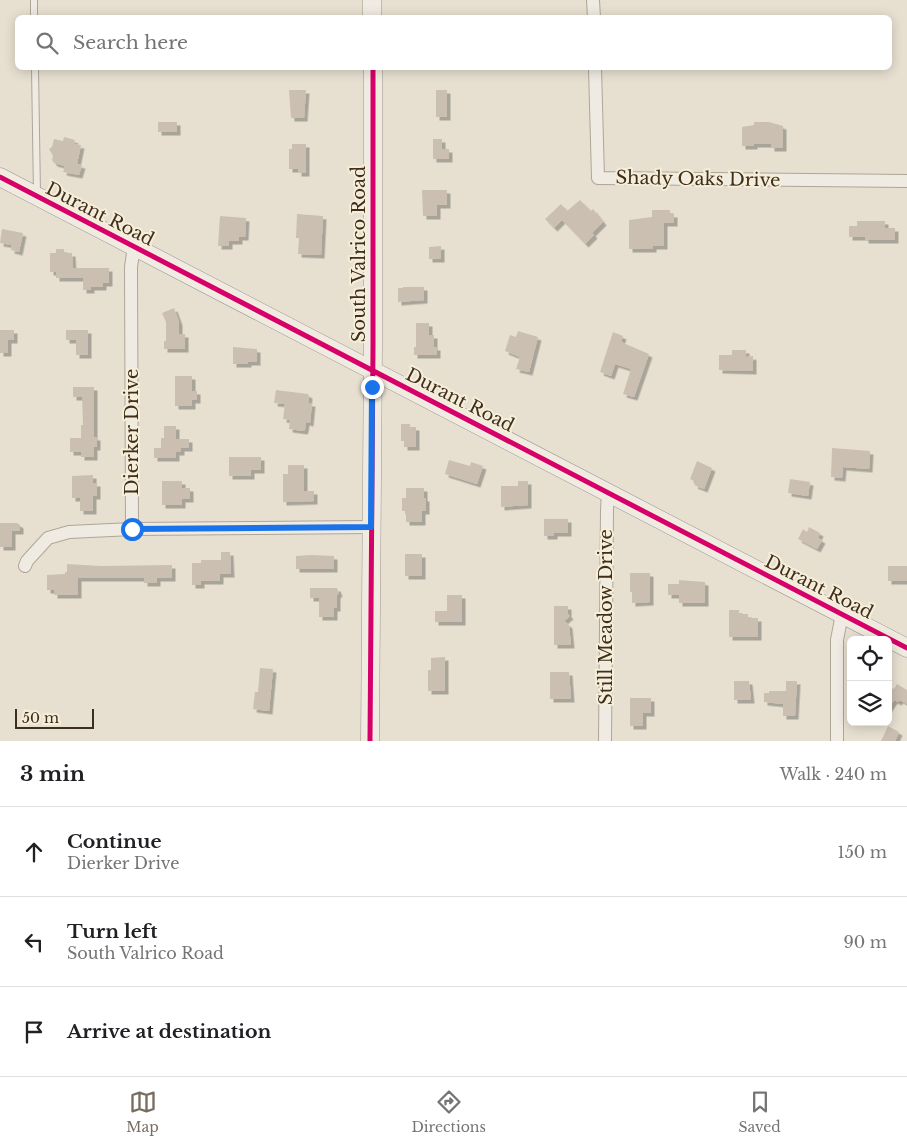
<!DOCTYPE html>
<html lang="en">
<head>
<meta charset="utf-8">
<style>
  body { margin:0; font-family:"Libre Baskerville",serif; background:#f2f2f2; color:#202124 }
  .controls { position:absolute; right:15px; bottom:15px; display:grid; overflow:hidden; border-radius:8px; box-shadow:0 2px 12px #0003 }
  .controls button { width:45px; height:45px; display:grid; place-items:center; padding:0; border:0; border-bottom:1px solid #e0e0e0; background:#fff; color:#202124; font:25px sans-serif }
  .scale { position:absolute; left:15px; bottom:12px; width:79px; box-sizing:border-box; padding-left:5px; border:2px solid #3d2e20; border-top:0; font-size:14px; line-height:18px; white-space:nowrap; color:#3d2e20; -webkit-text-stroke:4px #f7eed8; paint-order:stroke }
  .stop { position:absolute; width:15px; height:15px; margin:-11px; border:4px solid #1a73e8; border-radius:50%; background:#fff }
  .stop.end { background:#1a73e8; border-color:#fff; box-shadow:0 1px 5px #0008 }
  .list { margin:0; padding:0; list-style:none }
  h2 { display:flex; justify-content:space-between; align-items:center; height:65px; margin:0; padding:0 20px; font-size:21px }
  h2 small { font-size:16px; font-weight:400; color:#757577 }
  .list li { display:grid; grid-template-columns:32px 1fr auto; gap:15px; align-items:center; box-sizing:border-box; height:90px; padding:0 20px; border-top:1px solid #e0e0e0 }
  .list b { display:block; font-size:19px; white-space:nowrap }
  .list p { margin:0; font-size:16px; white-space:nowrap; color:#757577 }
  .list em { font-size:16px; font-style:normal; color:#757577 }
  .icon { flex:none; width:28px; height:28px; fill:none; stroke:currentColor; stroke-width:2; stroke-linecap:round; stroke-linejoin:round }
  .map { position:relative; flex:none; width:907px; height:741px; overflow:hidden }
  .search { position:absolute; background:#fff; box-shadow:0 2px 12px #0003; left:15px; right:15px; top:15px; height:55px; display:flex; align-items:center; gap:12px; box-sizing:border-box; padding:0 18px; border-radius:8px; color:#757577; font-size:19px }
  .sheet { height:335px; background:#fff }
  nav { display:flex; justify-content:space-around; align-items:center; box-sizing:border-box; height:70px; border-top:1px solid #e0e0e0; background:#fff; font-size:14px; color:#757577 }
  nav a { display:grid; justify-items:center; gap:2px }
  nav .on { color:#786c5e }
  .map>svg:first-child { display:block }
  .building { fill:#cbbfb2; filter:url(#shadow) }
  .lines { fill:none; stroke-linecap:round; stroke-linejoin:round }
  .lane-casing { stroke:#ada599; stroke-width:8 }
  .street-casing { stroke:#ada599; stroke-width:14 }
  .secondary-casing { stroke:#9c958a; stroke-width:19 }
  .lane { stroke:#efebe3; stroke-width:6 }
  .street { stroke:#efebe3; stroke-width:12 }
  .secondary { stroke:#efebe3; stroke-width:18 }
  .cycleway-casing { stroke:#f7eed8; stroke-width:8 }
  .cycleway { stroke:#d6006c; stroke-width:5 }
  .route { stroke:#1a73e8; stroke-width:6 }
  .labels { text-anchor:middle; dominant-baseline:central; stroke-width:4; stroke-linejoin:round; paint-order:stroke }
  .street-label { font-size:18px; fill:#3d2e20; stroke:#f7eed8 }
</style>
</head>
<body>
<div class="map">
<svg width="907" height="741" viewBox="0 0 907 741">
  <defs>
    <filter id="shadow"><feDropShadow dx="3.5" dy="3.5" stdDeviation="0" flood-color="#0004"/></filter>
  </defs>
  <rect width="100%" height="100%" fill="#e7e0d1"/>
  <path class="building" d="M289,90h17l-2,28h-13z
    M436,90h11v27h-11z
    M158,122h19v10h-19z
    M754,122h15l14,4v22h-12v-4h-17v2h-12v-19l12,-2z
    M64,137l11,3 -1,4 7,1 -4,19 5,1 -3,10 -16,-3 2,-6 -11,-3 -2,-3 1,-4 -4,-7 3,-2 2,-8 9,2z
    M433,139h9v10h7v10h-16z
    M292,144h14v29h-8v-4h-9v-20h3z
    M422,190h25v15h-10v11h-14z
    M580,200l11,11 2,-2 10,13 -11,11 2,2 -9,9 -23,-24 -8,8 -9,-9 16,-15 6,7z
    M652,210h18v4h4v9h-10v23h-11v3h-24v-29l23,-3z
    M297,214l26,2 -2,39 -23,-1 1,-16h-3z
    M220,216l26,2 -1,19h-6v4h-10v5h-11z
    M857,221h28v7h10v12h-30v-3h-16v-11h8z
    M2,229l21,4 -4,19 -8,-2 1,-5 -12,-2z
    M441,246v13h-12v-12z
    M56,249h8v4h8l1,15h36v15h-6v4h-12v3h-8v-12h-27v-6h-6v-19h6z
    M403,287h21v13l-26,2v-14h5z
    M174,308l5,14v12h6v15h-21v-8h2v-19l-4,-9z
    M416,323h13v12h5v12h3v8h-23v-8h2z
    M0,330h14v10h-6v13h-8z
    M66,330h22v25h-12v-15h-10z
    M518,331l20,6 -9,35 -13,-3 4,-12 -15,-6 5,-16 6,2z
    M613,332l10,4 -2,6 28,12 -15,43 -11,-3 8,-25 -16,-5 -4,12 -11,-4z
    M233,347l24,2v13h-9v2h-15z
    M732,350h14v7l7,-1v15l-34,-1v-15h13z
    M175,376h17v15h5v9h-5v6h-17z
    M73,387h21v50h3v10h-3v10h-13v-5h-11v-14h11v-13h2l-1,-28h-9z
    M276,390l32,4 1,2 -1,7h4l-2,20 -4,-1 -1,7 -1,2 -15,-2 1,-9 -7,-1 2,-15 -11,-1z
    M401,424h9v3h6v20h-12v-6h-3z
    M164,426h12v13h13v9h-8v4h-5v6h-22v-10h7v-10h3z
    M832,448l38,3 -1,18 -26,-2 -1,11 -11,-1z
    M229,457h32v13h-10v6h-22z
    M449,460l21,6 1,-4 12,4 -6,18 -32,-10z
    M697,461l15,7 -8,21 -10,-4 2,-3 -6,-3z
    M288,465h16v26h10v10l-31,1v-28h5z
    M93,475v8h4v13h-4v15h-13v-13h-8v-22z
    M790,479l20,3 -2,14 -20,-3z
    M162,481h20v7h8v11h-8v6h-20z
    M518,481h10v24l-27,2v-21h17z
    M406,488h18v10h2v13h-4v11h-16v-11h-4v-13h4z
    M544,519h24v14h-14v3h-10z
    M0,523h17l3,2v6h-8v16h-12z
    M809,527l11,6 -2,5 4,2 -5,9 -19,-10 5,-10 4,3z
    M221,552h9l1,22h-11v7h-19v4h-9v-22h9v-3h20z
    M405,554h17v22h-17z
    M311,555l23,1v13h-38v-13z
    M67,564l34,2 71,-1v13h-15v5h-13v-5h-66v17h-24v-5h-7v-15l18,-1v-2h2z
    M888,566h19v15h-19z
    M630,573h20v29l-18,1v-11h-2z
    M679,580l26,2v21h-26v-8h-11v-11h11z
    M310,588h27l2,5 -2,2v13h-3v9h-15v-19h-9z
    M447,595h15v27h-27v-11h12z
    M554,606h14v8l2,2 -6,5 5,4 2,20h-17z
    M729,610h10v4h9v4h10v19h-29z
    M445,657v34h-17v-21h3v-12z
    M260,668l13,1 -4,42 -16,-2 2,-17h3z
    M550,672h19l2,27h-21z
    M734,681h15l2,19h-17z
    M786,681h11l-2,35h-12v-12l-19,-2v-9h5v-2h17z
    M897,684l10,6v14l-7,-4 -2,2 -4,-2 -6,9v-23l6,3z
    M630,698h21v15h-8v13h-13z
    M888,726l11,6 -4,9h-14z"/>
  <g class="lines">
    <g class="lane-casing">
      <path id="lane" d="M34,18v-18
        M35,68l2,127"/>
    </g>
    <g class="street-casing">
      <path id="street" d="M593,0l1,18
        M595,68l3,110 309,3
        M132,529l-1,-262 3,-21
        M25,566l2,-5 21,-23 21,-6 63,-3 239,-2
        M605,741l2,-231 1,-17
        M837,741v-101l5,-26"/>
    </g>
    <g class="secondary-casing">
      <path id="secondary" d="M372,0v18
        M0,177l907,471
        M370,741l3,-395v-278"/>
    </g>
    <use href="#lane" class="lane"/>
    <use href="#street" class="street"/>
    <use href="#secondary" class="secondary"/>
    <g class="cycleway-casing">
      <path id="cycleway" d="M0,177l907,471
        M370,741l3,-395v-278"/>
    </g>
    <use href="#cycleway" class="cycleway"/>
  </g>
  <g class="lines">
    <path class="route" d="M132,529l239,-2 1,-140"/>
  </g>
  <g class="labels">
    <g class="street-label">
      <text transform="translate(698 179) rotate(1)">Shady Oaks Drive</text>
      <text transform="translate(100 214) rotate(27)">Durant Road</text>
      <text transform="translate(359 254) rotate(-90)">South Valrico Road</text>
      <text transform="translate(460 400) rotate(27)">Durant Road</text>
      <text transform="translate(132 432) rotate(-90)">Dierker Drive</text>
      <text transform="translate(819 587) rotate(27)">Durant Road</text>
      <text transform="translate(606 617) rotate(-90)">Still Meadow Drive</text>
    </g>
  </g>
</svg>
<div class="controls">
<button><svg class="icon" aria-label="locate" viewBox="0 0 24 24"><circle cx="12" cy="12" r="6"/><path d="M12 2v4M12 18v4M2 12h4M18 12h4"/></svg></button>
<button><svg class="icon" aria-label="layers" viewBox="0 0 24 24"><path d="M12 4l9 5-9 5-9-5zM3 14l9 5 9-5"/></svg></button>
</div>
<div class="scale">50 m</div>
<div class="stop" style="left:132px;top:529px"></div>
<div class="stop end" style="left:372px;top:387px"></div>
<div class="search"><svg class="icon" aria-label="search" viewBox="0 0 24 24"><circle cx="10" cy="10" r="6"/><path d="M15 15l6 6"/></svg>Search here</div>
</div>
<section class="sheet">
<h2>3 min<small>Walk · 240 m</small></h2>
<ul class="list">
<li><svg class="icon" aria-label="ahead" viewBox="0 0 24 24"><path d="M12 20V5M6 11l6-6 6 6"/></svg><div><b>Continue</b><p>Dierker Drive</p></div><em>150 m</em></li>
<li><svg class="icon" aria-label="left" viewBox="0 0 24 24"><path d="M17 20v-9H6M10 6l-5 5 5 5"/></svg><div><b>Turn left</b><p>South Valrico Road</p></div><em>90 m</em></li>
<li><svg class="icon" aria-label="arrive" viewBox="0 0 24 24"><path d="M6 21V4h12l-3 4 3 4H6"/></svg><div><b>Arrive at destination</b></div></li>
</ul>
</section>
<nav>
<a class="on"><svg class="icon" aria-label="map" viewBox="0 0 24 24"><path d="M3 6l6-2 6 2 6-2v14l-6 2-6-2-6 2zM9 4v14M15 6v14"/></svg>Map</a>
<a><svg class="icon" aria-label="directions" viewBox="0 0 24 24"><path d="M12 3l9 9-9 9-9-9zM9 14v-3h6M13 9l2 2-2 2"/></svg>Directions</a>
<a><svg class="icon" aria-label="saved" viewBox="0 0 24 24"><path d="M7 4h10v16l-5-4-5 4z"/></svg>Saved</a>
</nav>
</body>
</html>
